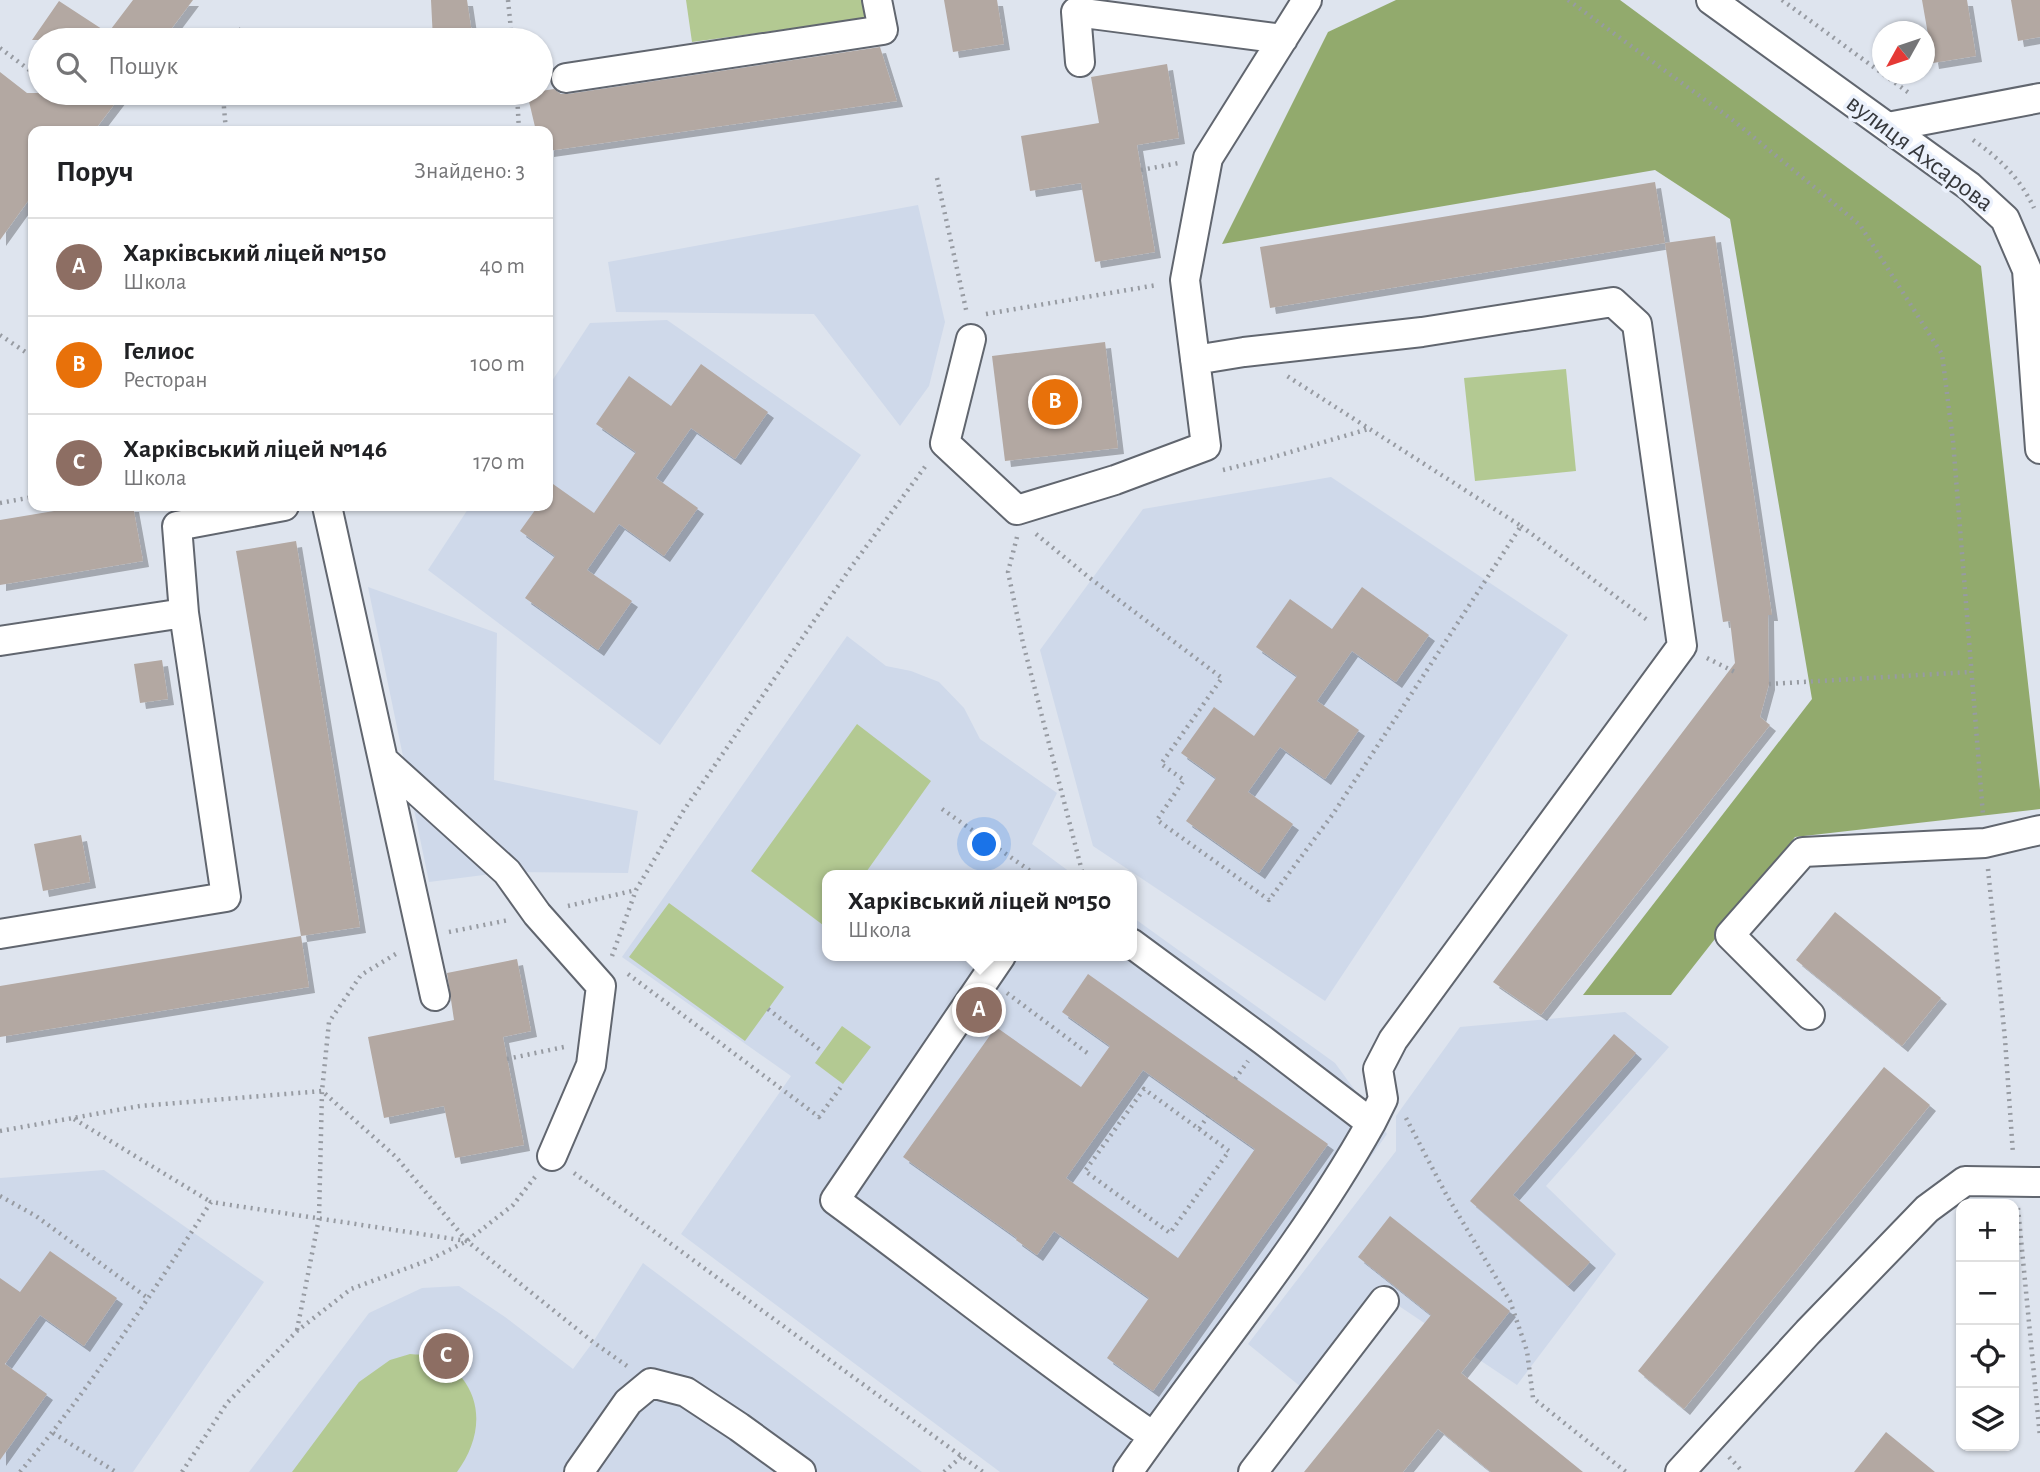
<!DOCTYPE html>
<html lang="uk">
<head>
<meta charset="utf-8">
<style>
  body { margin:0; font-family:"Alegreya Sans",sans-serif; background:#f6f6f6; color:#202124 }
  .controls { position:absolute; right:21px; bottom:21px; display:grid; overflow:hidden; border-radius:14px; box-shadow:0 2px 5px #0004 }
  .controls button { width:63px; height:63px; display:grid; place-items:center; padding:0; border:0; border-bottom:2px solid #e0e0e0; background:#fff; color:#202124; font:35px sans-serif }
  .compass { position:absolute; left:1872px; top:21px; width:63px; height:63px; border-radius:50%; background:#fff; box-shadow:0 2px 5px #0004; rotate:230deg }
  .you { position:absolute; left:985px; top:845px; width:24px; height:24px; margin:-18px; border:5px solid #fff; border-radius:50%; background:#1a73e8; box-shadow:0 0 0 10px #1a73e833 }
  .badge { display:grid; place-items:center; width:46px; height:46px; border-radius:50%; background:#6770e9; color:#fff; font-size:23px; font-weight:700 }
  .pin { position:absolute; translate:-50% -50%; border:4px solid #fff; box-shadow:0 2px 7px #0006 }
  .popup { position:absolute; left:822px; top:870px; width:315px; height:91px; box-sizing:border-box; display:grid; place-content:center; border-radius:14px; background:#fff; filter:drop-shadow(0 2px 5px #0005); font-size:23px; white-space:nowrap; color:#757577 }
  .popup b { font-size:26px; color:#202124 }
  .popup::after { content:''; position:absolute; left:50%; top:100%; margin-left:-14px; border:14px solid transparent; border-top-color:#fff }
  .list { margin:0; padding:0; list-style:none }
  h2 { display:flex; justify-content:space-between; align-items:center; height:91px; margin:0; padding:0 28px; font-size:30px }
  h2 small { font-size:23px; font-weight:400; color:#757577 }
  .list li { display:grid; grid-template-columns:46px 1fr auto; gap:21px; align-items:center; box-sizing:border-box; height:98px; padding:0 28px; border-top:2px solid #e0e0e0 }
  .list b { display:block; font-size:26px; white-space:nowrap }
  .list p { margin:0; font-size:23px; white-space:nowrap; color:#757577 }
  .list em { font-size:23px; font-style:normal; color:#757577 }
  .icon { flex:none; width:38px; height:38px; fill:none; stroke:currentColor; stroke-width:2; stroke-linecap:round; stroke-linejoin:round }
  .map { position:relative; flex:none; width:2040px; height:1472px; overflow:hidden }
  .search { position:absolute; background:#fff; box-shadow:0 2px 5px #0004; left:28px; top:28px; width:525px; height:77px; display:flex; align-items:center; gap:18px; box-sizing:border-box; padding:0 24px; border-radius:38px; color:#757577; font-size:26px }
  .panel { position:absolute; background:#fff; box-shadow:0 2px 5px #0004; left:28px; top:126px; width:525px; height:385px; border-radius:14px }
  .map>svg:first-child { display:block }
  .built { fill:#cfd9ea }
  .green { fill:#b3c992 }
  .forest { fill:#92aa6d }
  .building { fill:#b3a8a2; fill-rule:evenodd; filter:url(#shadow) }
  .lines { fill:none; stroke-linecap:round; stroke-linejoin:round }
  .minor-casing { stroke:#61666f; stroke-width:32 }
  .path { stroke:#979ba2; stroke-width:4.5; stroke-dasharray:2 5; stroke-linecap:butt }
  .minor { stroke:#fff; stroke-width:28 }
  .labels { text-anchor:middle; dominant-baseline:central; stroke-width:7; stroke-linejoin:round; paint-order:stroke }
  .street-label { font-size:26px; fill:#36383c; stroke:#ebf1fc }
</style>
</head>
<body>
<div class="map">
<svg width="2040" height="1472" viewBox="0 0 2040 1472">
  <defs>
    <filter id="shadow"><feDropShadow dx="6" dy="6" stdDeviation="0" flood-color="#0004"/></filter>
  </defs>
  <rect width="100%" height="100%" fill="#dee4ee"/>
  <path class="built" d="M918,205l27,117 -16,64 -29,40 -86,-112 -198,-2 -8,-50z
    M667,320l194,135 -201,290 -232,-175 42,-64h78v-119l42,-64z
    M1331,477l237,158 -243,366 -232,-155 -53,-196 103,-141z
    M368,587l129,46 -3,147 144,31 -10,62 -121,-1 -78,10z
    M847,636l39,30 25,5 28,11 25,26 16,31 77,54 -25,51 42,31h-247v81h304v-40l204,147 52,71 -240,338h-147l-319,-238 110,-158 -169,-119z
    M1625,1012l44,35 -123,139 70,68 -99,131 -139,-93 -77,95 -53,-43 148,-193v-35l64,-89z
    M104,1170l160,112 -131,190h-133v-294z
    M643,1263l279,209h-673l120,-159 53,-25 37,-2 46,31 68,52 20,-27z"/>
  <path class="green" d="M686,0h177l4,18 -175,24z
    M1566,369l10,102 -101,10 -11,-103z
    M857,724l74,57 -67,94h-37v53l-76,-57z
    M669,903l115,84 -39,54 -116,-84z
    M842,1026l29,21 -28,37 -28,-21z
    M410,1354c7,1 15,0 21,2 12,3 23,13 31,22 23,29 16,66 -5,94h-165l67,-90 31,-22z"/>
  <path class="forest" d="M1396,0h224l361,266 59,524v19l-245,28 -124,158h-88l229,-296 -82,-480 -75,-49 -433,74 106,-212z"/>
  <path class="building" d="M133,0h60l-30,40h-131l27,-39 49,32z
    M431,0h36l6,40h-40z
    M944,0h53l7,44 -51,8z
    M1922,0h45l9,56 -43,7z
    M2011,0h29v37l-22,4z
    M880,47l17,54 -349,50v-20h-12l-9,-38h14v-2l13,-2 7,5h7z
    M1167,64l12,74 -42,7 18,107 -60,10 -14,-79 -51,8 -9,-55 78,-13 -8,-46z
    M0,72l27,21h96l-29,38h-61v63l-33,46z
    M1655,182l10,61 -395,65 -10,-61z
    M1715,236l57,379h-4l1,69 -9,33 10,8 -229,290 -48,-33 242,-319 -5,-42 -7,1 -58,-379z
    M1105,342l13,106 -113,13 -13,-105z
    M701,364l67,48 -33,47 -44,-31 -35,50 42,30 -34,48 -45,-32 -32,46 45,31 -34,49 -73,-52 30,-42 -35,-25 18,-25h10v-14l5,-8 41,29 42,-61 -40,-28 33,-48 42,30z
    M84,506h49l10,55 -143,24v-65z
    M296,541l64,386 -59,9 -65,-385z
    M1362,587l67,48 -33,47 -44,-31 -35,50 42,29 -34,49 -45,-32 -32,45 45,32 -34,49 -73,-52 30,-43 -35,-25 33,-46 40,29 43,-60 -41,-29 34,-48 42,30z
    M162,660l6,39 -28,4 -6,-39z
    M81,835l9,47 -47,9 -9,-47z
    M1835,912l106,86 -39,48 -106,-86z
    M301,936l8,51 -309,50v-51z
    M517,959l14,72 -28,6 21,108 -69,13 -11,-52 -60,12 -16,-81 86,-17 -7,-47z
    M1088,974l240,170 -175,247 -46,-33 42,-60 -95,-67 -17,24 -21,-15 1,-2 -114,-81 93,-130 85,60 29,-41 -48,-34zM1143,1070l112,79 -77,109 -112,-80z
    M1614,1034l22,19 -123,142 77,67 -22,24 -98,-85z
    M1884,1067l46,38 -246,304 -46,-38z
    M1390,1216l120,95 -49,62 122,99h-92l-53,-43 -35,43h-99l127,-157 -73,-58z
    M50,1251l67,47 -33,48 -44,-31 -35,49 42,30 -47,66v-182l20,14z
    M1886,1432l49,40h-81z"/>
  <g class="lines">
    <g class="minor-casing">
      <path id="minor" d="M1711,0l258,186 36,33 22,51 13,179
        M1080,62l-4,-50 207,27
        M566,78l317,-48 -6,-30
        M1888,127l152,-29
        M971,339l-26,104 72,67 98,-30 91,-34 -21,-166 23,-122 99,-158
        M1195,360l49,-8 178,-20 191,-30 24,22 45,322 -289,394 -15,29 5,30 -12,24
        M327,506l108,490
        M0,641l184,-28 -7,-87 107,-20
        M383,760l124,112 30,42 64,72 -10,79 -39,91
        M0,934l226,-37 -42,-284
        M1001,956l-166,244c106,78 209,161 318,236
        M1810,1015l-80,-80 73,-83 182,-9 55,-13
        M579,1472l49,-70 23,-19 35,9 53,35 62,45
        M1128,1472c81,-116 173,-224 243,-349l-107,-82 -133,-98
        M1253,1472l131,-171
        M1680,1472l128,-140 119,-123 38,-28 75,1"/>
    </g>
    <path class="path" d="M508,0l4,40
      M1568,0l166,121 126,104 82,129 11,87 30,374
      M1782,0l127,93
      M238,29l8,7 -1,4
      M0,48l40,30
      M225,93l-2,3 3,35
      M517,93l2,38
      M1973,140c26,18 47,38 61,68
      M1141,170l38,-7
      M937,178l30,136
      M986,314l171,-29
      M0,335l33,22
      M1223,470l44,-11 101,-30
      M0,503l33,-6
      M1521,526l129,96
      M1036,534l55,45 131,99 -61,86 23,16 -27,40 112,80 64,-86 188,-288 -234,-150
      M1017,537l-9,35 15,71 60,232
      M1707,658l30,15
      M1769,684l201,-12
      M942,809l94,66
      M1988,869l17,170 8,115
      M568,906l68,-16
      M449,932l60,-12
      M612,956l24,-66 48,-80 165,-240 78,-106
      M628,974l191,143 24,-33
      M1007,993l83,62
      M768,1009l55,43
      M507,1059l57,-12
      M1235,1079l13,-18
      M1406,1118l41,78 63,105 17,50 6,47 93,74
      M74,1119l137,83
      M1199,1129l30,22 -59,82 -85,-62 59,-82 55,40 9,-13
      M0,1131l140,-25 182,-15 74,66 71,84 126,101 34,24
      M574,1173l409,299
      M0,1196l36,20 113,83
      M2018,1208l22,229
      M297,1330l22,-112 3,-127 7,-69 32,-47 38,-23
      M53,1433l63,39
      M1729,1457l14,15
      M20,1472c71,-85 131,-177 191,-270l256,39
      M182,1472l45,-69 70,-72 54,-42 78,-29 38,-19 46,-36 22,-28
      M944,1472l18,-16"/>
    <use href="#minor" class="minor"/>
  </g>
  <g class="labels">
    <g class="street-label">
      <text transform="translate(1920 153) rotate(37)">вулиця Ахсарова</text>
    </g>
  </g>
</svg>
<div class="controls">
<button>+</button>
<button>−</button>
<button><svg class="icon" aria-label="locate" viewBox="0 0 24 24"><circle cx="12" cy="12" r="6"/><path d="M12 2v4M12 18v4M2 12h4M18 12h4"/></svg></button>
<button><svg class="icon" aria-label="layers" viewBox="0 0 24 24"><path d="M12 4l9 5-9 5-9-5zM3 14l9 5 9-5"/></svg></button>
</div>
<svg class="compass" viewBox="-18 -18 36 36"><path d="M0-13l5 13h-10z" fill="#e53935"/><path d="M0 13l5-13h-10z" fill="#757577"/></svg>
<div class="you"></div>
<div class="pin badge" style="left:979px;top:1010px;background:#8d6e63">A</div>
<div class="popup"><b>Харківський ліцей №150</b>Школа</div>
<div class="pin badge" style="left:1055px;top:402px;background:#e8710a">B</div>
<div class="pin badge" style="left:446px;top:1356px;background:#8d6e63">C</div>
<div class="search"><svg class="icon" aria-label="search" viewBox="0 0 24 24"><circle cx="10" cy="10" r="6"/><path d="M15 15l6 6"/></svg>Пошук</div>
<section class="panel">
<h2>Поруч<small>Знайдено: 3</small></h2>
<ul class="list">
<li><span class="badge" style="background:#8d6e63">A</span><div><b>Харківський ліцей №150</b><p>Школа</p></div><em>40 m</em></li>
<li><span class="badge" style="background:#e8710a">B</span><div><b>Гелиос</b><p>Ресторан</p></div><em>100 m</em></li>
<li><span class="badge" style="background:#8d6e63">C</span><div><b>Харківський ліцей №146</b><p>Школа</p></div><em>170 m</em></li>
</ul>
</section>
</div>
</body>
</html>
